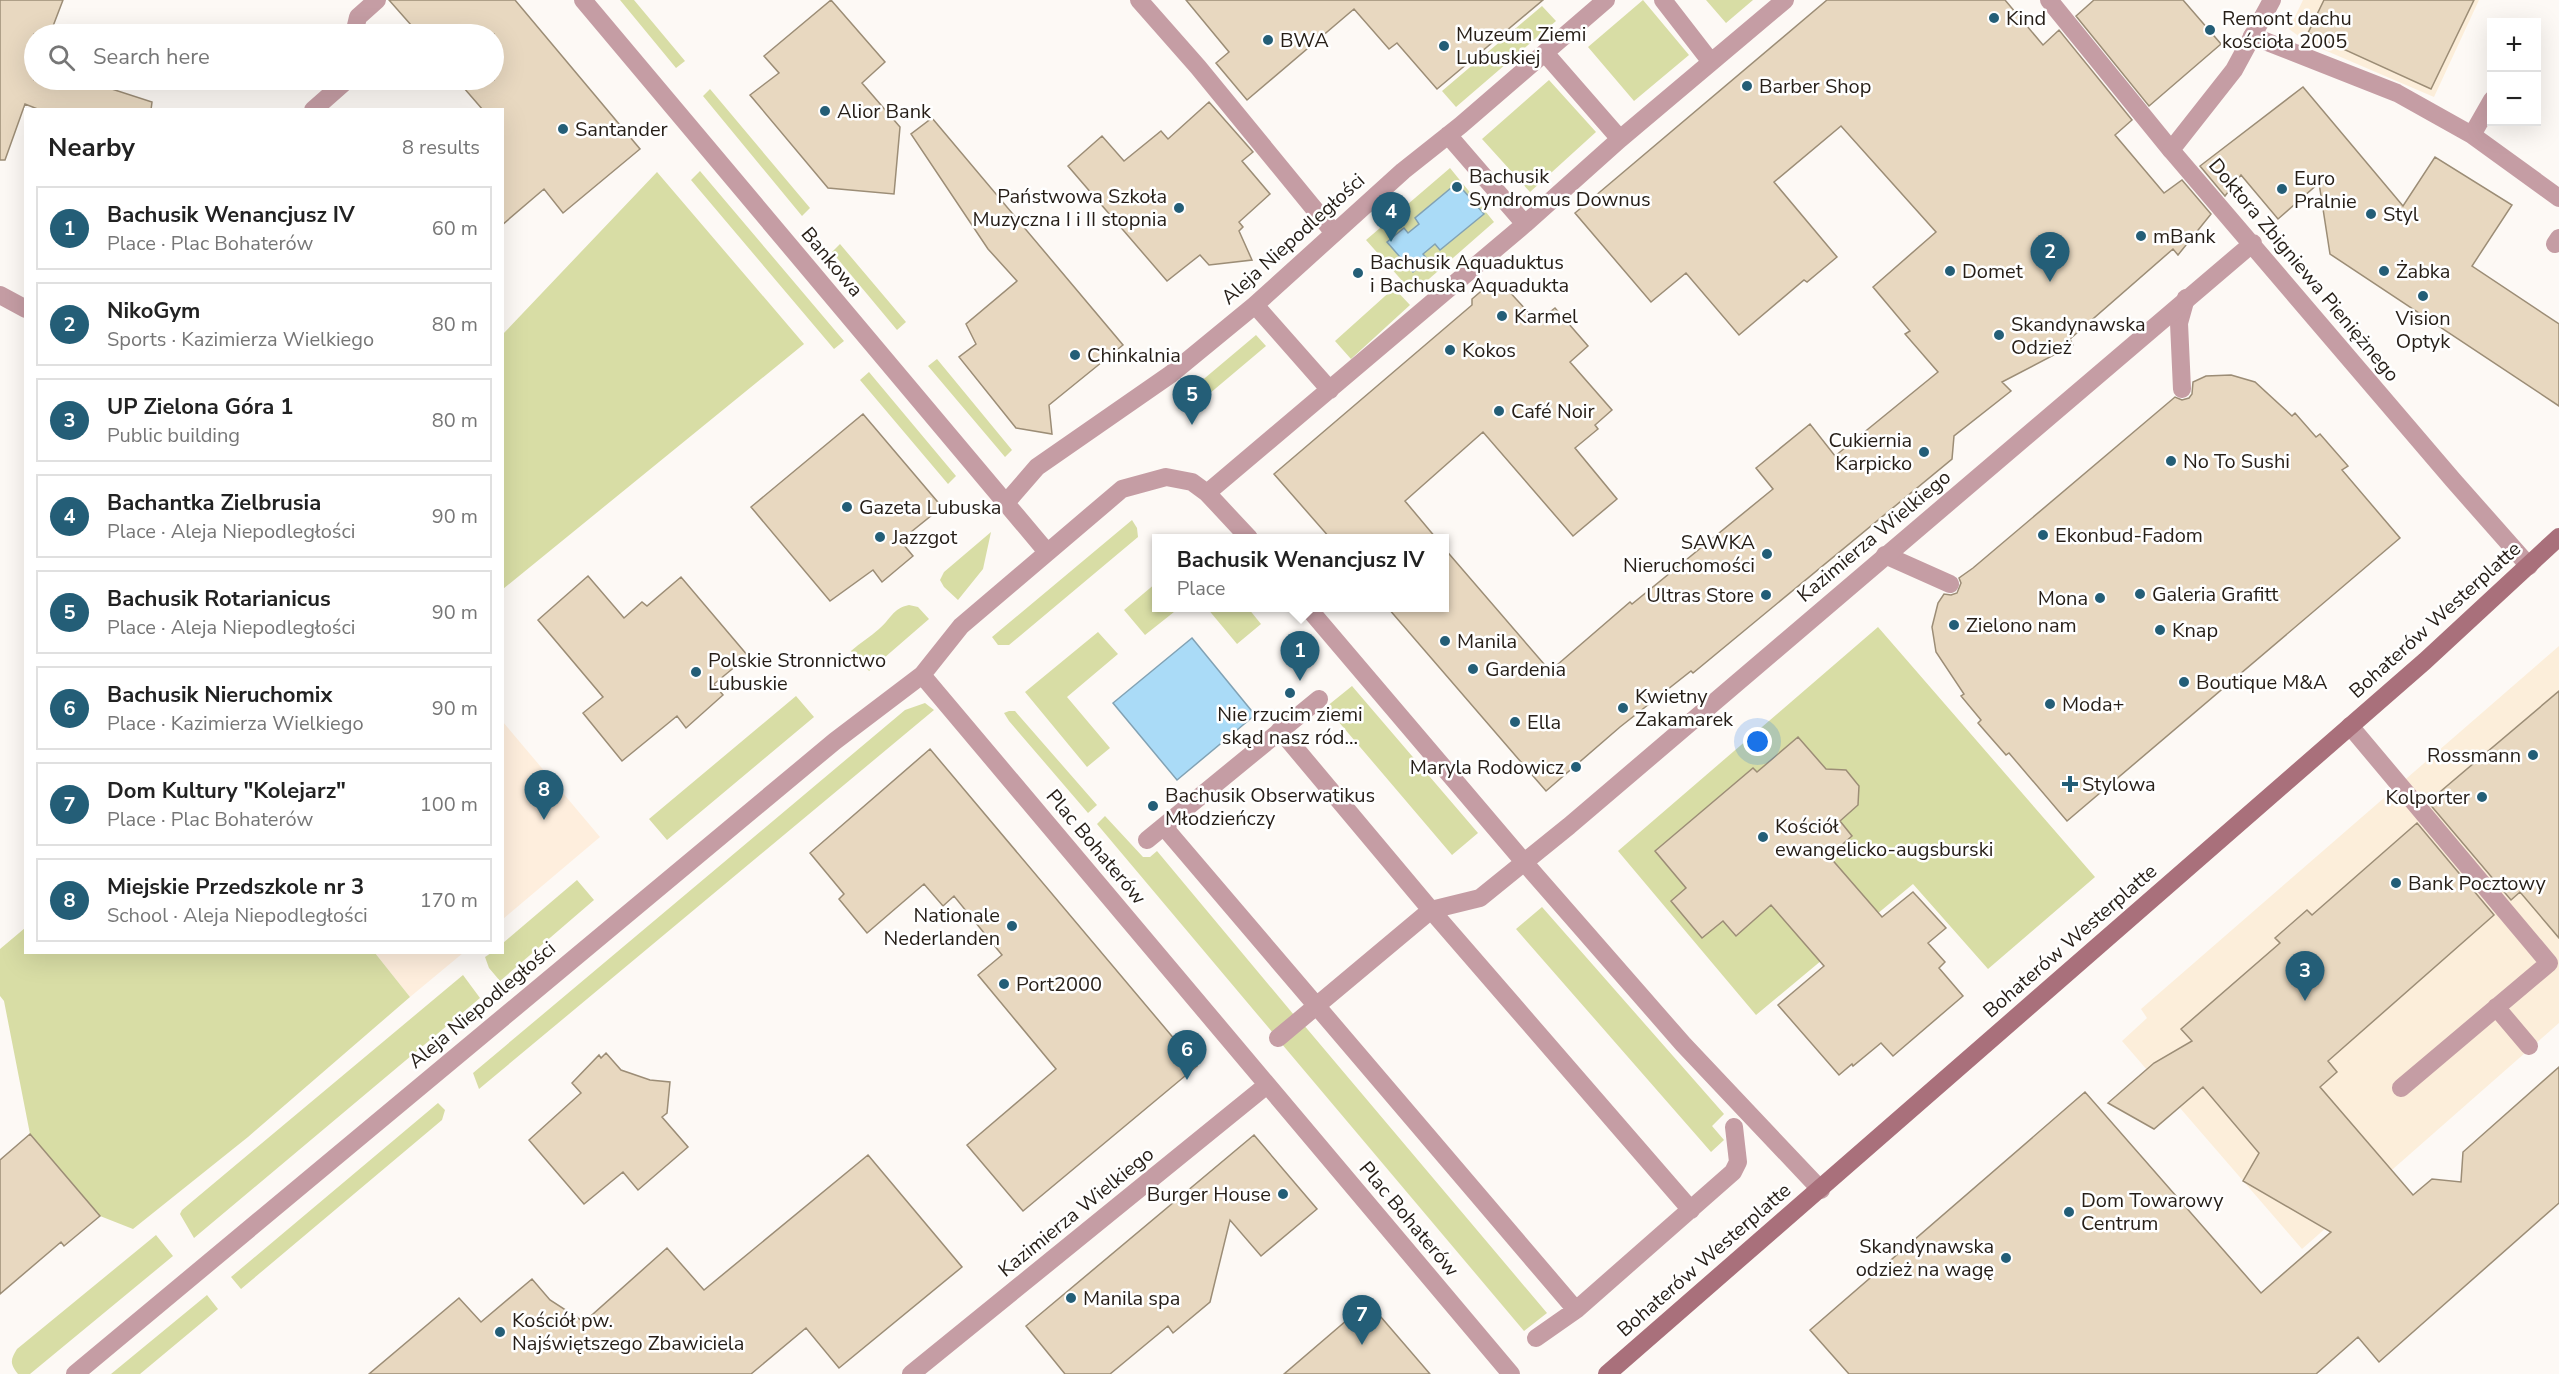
<!DOCTYPE html>
<html lang="en">
<head>
<meta charset="utf-8">
<style>
  body { margin:0; font-family:"Nunito Sans",sans-serif; background:#f6f6f6; color:#222 }
  .controls { position:absolute; right:18px; top:18px; display:grid; overflow:hidden; border-radius:0px; box-shadow:0 6px 24px #0002 }
  .controls button { width:54px; height:54px; display:grid; place-items:center; padding:0; border:0; border-bottom:2px solid #e0e0e0; background:#fff; color:#222; font:30px sans-serif }
  .you { position:absolute; left:1758px; top:742px; width:21px; height:21px; margin:-15px; border:4px solid #fff; border-radius:50%; background:#1a73e8; box-shadow:0 0 0 9px #1a73e833 }
  .badge { display:grid; place-items:center; width:39px; height:39px; border-radius:50%; background:#245e77; color:#fff; font-size:20px; font-weight:700 }
  .pin { position:absolute; translate:-50% -50px; filter:drop-shadow(0 2px 3px #0008) }
  .pin::after { content:''; position:absolute; top:32px; width:21px; height:18px; background:inherit; clip-path:polygon(0 0,100% 0,50% 100%) }
  .popup { position:absolute; left:1152px; top:534px; width:297px; height:78px; box-sizing:border-box; display:grid; place-content:center; border-radius:0px; background:#fff; filter:drop-shadow(0 2px 4px #0005); font-size:20px; white-space:nowrap; color:#767676 }
  .popup b { font-size:22px; color:#222 }
  .popup::after { content:''; position:absolute; left:50%; top:100%; margin-left:-12px; border:12px solid transparent; border-top-color:#fff }
  .list { margin:0; padding:0; list-style:none }
  h2 { display:flex; justify-content:space-between; align-items:center; height:78px; margin:0; padding:0 24px; font-size:26px }
  h2 small { font-size:20px; font-weight:400; color:#767676 }
  .list li { display:grid; grid-template-columns:39px 1fr auto; gap:18px; align-items:center; box-sizing:border-box; height:84px; margin:0 12px 12px; padding:0 12px; border:2px solid #e0e0e0; border-radius:0px }
  .list b { display:block; font-size:22px; white-space:nowrap }
  .list p { margin:0; font-size:20px; white-space:nowrap; color:#767676 }
  .list em { font-size:20px; font-style:normal; color:#767676 }
  .icon { flex:none; width:33px; height:33px; fill:none; stroke:currentColor; stroke-width:2; stroke-linecap:round; stroke-linejoin:round }
  .map { position:relative; flex:none; width:2559px; height:1374px; overflow:hidden }
  .search { position:absolute; background:#fff; box-shadow:0 6px 24px #0002; left:24px; top:24px; width:480px; height:66px; display:flex; align-items:center; gap:15px; box-sizing:border-box; padding:0 21px; border-radius:33px; color:#767676; font-size:22px }
  .panel { position:absolute; background:#fff; box-shadow:0 6px 24px #0002; left:24px; top:108px; width:480px; height:846px; border-radius:0px }
  .map>svg:first-child { display:block }
  .commercial { fill:#fceeda }
  .built { fill:#feeedd }
  .green { fill:#d8dda5 }
  .water { fill:#aadbf7; stroke:#82a2b4; stroke-width:1.5 }
  .building { fill:#e8d8c0; stroke:#9c8d76; stroke-width:1.5 }
  .lines { fill:none; stroke-linecap:round; stroke-linejoin:round }
  .lane { stroke:#c59da4; stroke-width:18 }
  .street { stroke:#c59da4; stroke-width:18 }
  .secondary { stroke:#a9707b; stroke-width:18 }
  .poi-dot { fill:#245e77; stroke:#fff; stroke-width:2 }
  .labels { text-anchor:middle; dominant-baseline:central; stroke-width:5; stroke-linejoin:round; paint-order:stroke }
  .poi-label { font-size:20px; fill:#261e17; stroke:#fff; text-anchor:start }
  .street-label { font-size:20px; fill:#261e17; stroke:#fff }
</style>
</head>
<body>
<div class="map">
<svg width="2559" height="1374" viewBox="0 0 2559 1374">
  <rect width="100%" height="100%" fill="#fdf9f5"/>
  <path class="commercial" d="M2303,0h176l-45,97 -126,-54 -19,-14z
    M2559,646v377l-257,226 -180,-208 25,-23 -6,-9z"/>
  <path class="built" d="M503,722l97,115 -97,82h-1z
    M375,953h88l-53,44z"/>
  <path class="green" d="M620,0h14l51,61 -9,7z
    M1643,0l46,55 -55,46 -46,-54z
    M1706,0h47l-27,23z
    M1542,6l14,15 -100,86 -14,-16z
    M1549,80l47,52 -66,60 -48,-53z
    M710,89l100,119 -8,8 -99,-120z
    M1450,168l44,54 -81,71 -47,-53z
    M700,171l144,170 -10,8 -143,-169z
    M657,172l147,172 -301,245v-255z
    M840,244l66,78 -9,8 -65,-78z
    M1394,288l16,17 -59,54 -16,-18z
    M1256,335l10,11 -57,48 -10,-11z
    M937,359l75,91 -7,7 -77,-91z
    M869,372l87,104 -8,8 -88,-104z
    M1132,520l5,8 1,9 -129,108h-11l-6,-8z
    M991,532l-8,37 -25,31 -14,-13 -4,-7 4,-8z
    M1156,583v25h23l-34,27 -21,-25z
    M909,605l9,2 11,12 -60,52 -18,-20c9,-8 19,-14 28,-22 11,-9 14,-21 30,-24z
    M1207,608h41l13,16 -24,20z
    M1878,627l217,250 -107,92 -75,-85 -157,131 -138,-164z
    M1098,632l20,22 -51,43 43,51 -23,19 -62,-75z
    M1352,686l126,147 -26,22 -126,-148z
    M796,696l18,21 -147,123 -18,-21z
    M925,703l9,7 -455,379 -6,-16 432,-363z
    M1009,711h6l82,94 -9,8 -79,-92 -5,-8z
    M1105,816l38,41h7l7,-6 137,164 -21,18 -176,-209z
    M577,880l17,20 -94,81 -11,-13 -4,-11 6,-4 11,-1 1,-9z
    M1542,907l182,207 -12,12 12,14 -13,12 -195,-223z
    M25,928l1,24 349,1 35,44 -162,140 -115,92 -33,-13 -70,-82 -26,-133 -4,-5v-47z
    M463,975l17,23 -286,240 -14,-24 2,-4z
    M1303,1024l244,289 -23,18 -243,-288z
    M438,1103l7,7 -3,10 -201,169 -10,-12z
    M156,1235l17,21 -143,118h-12c-8,-10 -8,-14 -1,-25z
    M207,1295l11,14 -78,65h-29z"/>
  <path class="water" d="M1457,183l27,31 -44,36 -5,-6 -12,10 5,6 -15,12 -26,-30 17,-14 4,5 11,-9 -4,-6z
    M1192,638l63,77 -78,65 -64,-77z"/>
  <path class="building" d="M0,0h63l-13,34h-16v46h50l68,22 -1,8h-111l-15,-6 -20,56h-5z
    M389,0h126l125,149 -77,64 -19,-24 -42,36v-115h-19l-26,-30h37v-46h-75z
    M831,0l54,62 -23,21 38,44 -6,67 -66,-6 -78,-93 29,-22 -15,-17z
    M1186,0h357l-106,89 -40,-46 -8,6 -35,-40 -107,91 -31,-37 13,-11z
    M1827,0h178l38,45 16,-15 73,90 -17,15 49,58 18,-13 29,34 -33,41 -5,-6 -103,90 3,6 -71,37 9,9 -57,45 -2,23 -259,214 -2,-2 -71,56 -74,64 -158,-183h56v-60l106,123 80,-69 2,2 141,-115 -17,-21 54,-44 25,32 103,-84 -33,-38 5,-3 -37,-44 63,-55 -95,-106 -67,56 63,75 -30,25 -3,-2 -65,55 -53,-62 -35,29 -76,-89z
    M2094,0h89l38,44 -72,62 -73,-90z
    M2324,0h150l-43,89 -123,-56z
    M2303,87l100,119 32,-49 77,48 -40,61 87,58v82l-229,-152 -11,-71 -41,36 -37,-44 -16,21 -25,-30z
    M1209,102l44,50 -11,9 28,33 -31,28 4,5 -4,4 13,29 -43,5 -9,-10 -33,26 -99,-115 34,-30 22,25 37,-30 7,8z
    M932,118l191,227 -74,60 3,29 -36,-6 -57,-71 17,-13 -10,-20 51,-43 -29,-32 -77,-115z
    M1486,287l20,1 31,34 18,-14 33,38 -18,16 42,48 -17,15 3,4 -23,19 42,51 -44,37 -90,-104 -78,69 31,37h-106l-56,-64 198,-169v-6z
    M2231,375l24,7 37,34 3,-3 21,24 4,-3 28,32 -6,4 58,68 -333,283 -58,-68 -3,2 -28,-32 3,-3 -20,-24 3,-2 -28,-42 -4,-25 6,-24 6,-9 7,1 6,-2 4,-10 -2,-5 14,-10 202,-171 7,3 7,-2 3,-4 1,-12 13,-6z
    M863,414l79,93 -36,29 3,3 -6,5 10,12 -31,26 -9,-12 -43,31 -79,-94z
    M588,576l36,42 18,-16 5,4 34,-29 67,79 -34,28 9,11 -37,33 -9,-12 -55,45 -39,-48 20,-16 -65,-77z
    M2559,691v247l-39,-46 -9,8 -83,-98z
    M1798,737l28,32 20,1 13,16 -1,19 -18,16 12,15 -23,20 53,61 31,-25 33,36 -18,15 17,19 -6,6 24,28 -70,60 -12,-13 -28,23 -1,-2 -13,11 -61,-70 46,-39 -53,-61 -35,31 -13,-15 -21,17 -31,-37 15,-13 -31,-37 98,-83 4,4z
    M930,749l267,317 -174,145 -56,-66 89,-76 -78,-94 24,-20 -48,-59 -11,10 -19,-22 -57,49 -28,-34 5,-5 -34,-41z
    M2417,823l77,92 -166,146 9,11 -17,15 93,108 19,-16 29,3 2,-30 96,-85v136l-180,159 -21,-25 -42,37h-467l-39,-44 275,-238 176,201 70,-61 -88,-51 16,-28 -56,-66 -49,42 -46,-26 46,-40 38,-22 -11,-12 99,-86 -5,-5 32,-28 5,5z
    M606,1053l15,17 29,10 20,2 -3,31 -5,4 26,30 -50,43 -15,-18 -39,32 -55,-64 52,-47 -9,-10 27,-28 2,3z
    M30,1134l70,82 -36,30 -3,-4 -61,52v-134z
    M1254,1135l63,74 -56,47 -31,-36 -20,82 -37,31 -5,-7 -58,48h-45l-39,-48z
    M868,1155l94,112 -123,101 -33,-40 -55,46h-382l90,-76 22,24 51,-43 18,21 34,22 83,-74 37,42z
    M1368,1302l62,72h-146z"/>
  <g class="lines">
    <path class="lane" d="M1139,0l59,67 136,166
      M2049,0l122,150
      M354,34l4,-17 19,-17
      M2252,36l145,57 75,42 87,63
      M313,110l34,-30
      M2472,135l20,-35
      M2555,244l4,-6
      M0,295l26,14
      M2182,389l-3,-66 7,-25
      M1885,555l65,29
      M2350,726l199,237 -148,125
      M2496,1007l33,39"/>
    <path class="street" d="M583,0l464,552
      M1663,0l48,62
      M2272,0l-38,70 -63,80 282,330 76,86
      M1545,53l75,86
      M1448,135l77,89
      M1255,305l75,85
      M1207,493l318,-269 95,-85 165,-139
      M1005,504l32,-37 134,-93 84,-69 148,-134 58,-46 145,-125
      M1249,538l-42,-45 -15,-11 -26,-5 -44,12 -161,137 -39,49 589,699
      M1308,608l216,254 159,182 138,146
      M1280,730l151,180 260,300
      M1164,827l412,483
      M1147,840l172,-141
      M1278,1038l153,-128 49,-12 89,-72 684,-583
      M1536,1338l40,-28 157,-138 5,-10 -4,-35
      M75,1374l760,-633 87,-66
      M911,1374l356,-289"/>
    <path class="secondary" d="M1607,1374l818,-713 134,-124"/>
  </g>
  <g class="poi-dot">
    <circle cx="1994" cy="18" r="6"/>
    <circle cx="2210" cy="30" r="6"/>
    <circle cx="1268" cy="40" r="6"/>
    <circle cx="1444" cy="46" r="6"/>
    <circle cx="1747" cy="86" r="6"/>
    <circle cx="825" cy="111" r="6"/>
    <circle cx="563" cy="129" r="6"/>
    <circle cx="1457" cy="187" r="6"/>
    <circle cx="2282" cy="189" r="6"/>
    <circle cx="1179" cy="208" r="6"/>
    <circle cx="2371" cy="214" r="6"/>
    <circle cx="2141" cy="236" r="6"/>
    <circle cx="1950" cy="271" r="6"/>
    <circle cx="2384" cy="271" r="6"/>
    <circle cx="1358" cy="273" r="6"/>
    <circle cx="2423" cy="296" r="6"/>
    <circle cx="1502" cy="316" r="6"/>
    <circle cx="1999" cy="335" r="6"/>
    <circle cx="1450" cy="350" r="6"/>
    <circle cx="1075" cy="355" r="6"/>
    <circle cx="1499" cy="411" r="6"/>
    <circle cx="1924" cy="452" r="6"/>
    <circle cx="2171" cy="461" r="6"/>
    <circle cx="847" cy="507" r="6"/>
    <circle cx="2043" cy="535" r="6"/>
    <circle cx="880" cy="537" r="6"/>
    <circle cx="1767" cy="554" r="6"/>
    <circle cx="2140" cy="594" r="6"/>
    <circle cx="1766" cy="595" r="6"/>
    <circle cx="2100" cy="598" r="6"/>
    <circle cx="1954" cy="625" r="6"/>
    <circle cx="2160" cy="630" r="6"/>
    <circle cx="1445" cy="641" r="6"/>
    <circle cx="1473" cy="669" r="6"/>
    <circle cx="696" cy="672" r="6"/>
    <circle cx="2184" cy="682" r="6"/>
    <circle cx="1290" cy="693" r="6"/>
    <circle cx="2050" cy="704" r="6"/>
    <circle cx="1623" cy="708" r="6"/>
    <circle cx="1515" cy="722" r="6"/>
    <circle cx="2533" cy="755" r="6"/>
    <circle cx="1576" cy="767" r="6"/>
    <path d="M2067 775h6v6h6v6h-6v6h-6v-6h-6v-6h6z"/>
    <circle cx="2482" cy="797" r="6"/>
    <circle cx="1153" cy="806" r="6"/>
    <circle cx="1763" cy="837" r="6"/>
    <circle cx="2396" cy="883" r="6"/>
    <circle cx="1012" cy="926" r="6"/>
    <circle cx="1004" cy="984" r="6"/>
    <circle cx="1283" cy="1194" r="6"/>
    <circle cx="2069" cy="1212" r="6"/>
    <circle cx="2006" cy="1258" r="6"/>
    <circle cx="1071" cy="1298" r="6"/>
    <circle cx="500" cy="1332" r="6"/>
  </g>
  <g class="labels">
    <g class="poi-label">
      <text x="2006" y="18">Kind</text>
      <text x="2222" y="18">Remont dachu<tspan x="2222" dy="23">kościoła 2005</tspan></text>
      <text x="1456" y="34">Muzeum Ziemi<tspan x="1456" dy="23">Lubuskiej</tspan></text>
      <text x="1280" y="40">BWA</text>
      <text x="1759" y="86">Barber Shop</text>
      <text x="837" y="111">Alior Bank</text>
      <text x="575" y="129">Santander</text>
      <text x="1469" y="176">Bachusik<tspan x="1469" dy="23">Syndromus Downus</tspan></text>
      <text x="2294" y="178">Euro<tspan x="2294" dy="23">Pralnie</tspan></text>
      <text x="1167" y="196" text-anchor="end">Państwowa Szkoła<tspan x="1167" dy="23">Muzyczna I i II stopnia</tspan></text>
      <text x="2383" y="214">Styl</text>
      <text x="2153" y="236">mBank</text>
      <text x="1370" y="262">Bachusik Aquaduktus<tspan x="1370" dy="23">i Bachuska Aquadukta</tspan></text>
      <text x="1962" y="271">Domet</text>
      <text x="2396" y="271">Żabka</text>
      <text x="1514" y="316">Karmel</text>
      <text x="2423" y="318" text-anchor="middle">Vision<tspan x="2423" dy="23">Optyk</tspan></text>
      <text x="2011" y="324">Skandynawska<tspan x="2011" dy="23">Odzież</tspan></text>
      <text x="1462" y="350">Kokos</text>
      <text x="1087" y="355">Chinkalnia</text>
      <text x="1511" y="411">Café Noir</text>
      <text x="1912" y="440" text-anchor="end">Cukiernia<tspan x="1912" dy="23">Karpicko</tspan></text>
      <text x="2183" y="461">No To Sushi</text>
      <text x="859" y="507">Gazeta Lubuska</text>
      <text x="2055" y="535">Ekonbud-Fadom</text>
      <text x="892" y="537">Jazzgot</text>
      <text x="1755" y="542" text-anchor="end">SAWKA<tspan x="1755" dy="23">Nieruchomości</tspan></text>
      <text x="2152" y="594">Galeria Grafitt</text>
      <text x="1754" y="595" text-anchor="end">Ultras Store</text>
      <text x="2088" y="598" text-anchor="end">Mona</text>
      <text x="1966" y="625">Zielono nam</text>
      <text x="2172" y="630">Knap</text>
      <text x="1457" y="641">Manila</text>
      <text x="708" y="660">Polskie Stronnictwo<tspan x="708" dy="23">Lubuskie</tspan></text>
      <text x="1485" y="669">Gardenia</text>
      <text x="2196" y="682">Boutique M&amp;A</text>
      <text x="1635" y="696">Kwietny<tspan x="1635" dy="23">Zakamarek</tspan></text>
      <text x="2062" y="704">Moda+</text>
      <text x="1290" y="714" text-anchor="middle">Nie rzucim ziemi<tspan x="1290" dy="23">skąd nasz ród...</tspan></text>
      <text x="1527" y="722">Ella</text>
      <text x="2521" y="755" text-anchor="end">Rossmann</text>
      <text x="1564" y="767" text-anchor="end">Maryla Rodowicz</text>
      <text x="2082" y="784">Stylowa</text>
      <text x="1165" y="795">Bachusik Obserwatikus<tspan x="1165" dy="23">Młodzieńczy</tspan></text>
      <text x="2470" y="797" text-anchor="end">Kolporter</text>
      <text x="1775" y="826">Kościół<tspan x="1775" dy="23">ewangelicko-augsburski</tspan></text>
      <text x="2408" y="883">Bank Pocztowy</text>
      <text x="1000" y="915" text-anchor="end">Nationale<tspan x="1000" dy="23">Nederlanden</tspan></text>
      <text x="1016" y="984">Port2000</text>
      <text x="1271" y="1194" text-anchor="end">Burger House</text>
      <text x="2081" y="1200">Dom Towarowy<tspan x="2081" dy="23">Centrum</tspan></text>
      <text x="1994" y="1246" text-anchor="end">Skandynawska<tspan x="1994" dy="23">odzież na wagę</tspan></text>
      <text x="1083" y="1298">Manila spa</text>
      <text x="512" y="1320">Kościół pw.<tspan x="512" dy="23">Najświętszego Zbawiciela</tspan></text>
    </g>
    <g class="street-label">
      <text transform="translate(1293 239) rotate(-42)">Aleja Niepodległości</text>
      <text transform="translate(832 262) rotate(50)">Bankowa</text>
      <text transform="translate(2304 270) rotate(50)">Doktora Zbigniewa Pieniężnego</text>
      <text transform="translate(1874 536) rotate(-40)">Kazimierza Wielkiego</text>
      <text transform="translate(2435 620) rotate(-42)">Bohaterów Westerplatte</text>
      <text transform="translate(1096 847) rotate(50)">Plac Bohaterów</text>
      <text transform="translate(2070 941) rotate(-41)">Bohaterów Westerplatte</text>
      <text transform="translate(482 1005) rotate(-40)">Aleja Niepodległości</text>
      <text transform="translate(1076 1212) rotate(-39)">Kazimierza Wielkiego</text>
      <text transform="translate(1409 1219) rotate(50)">Plac Bohaterów</text>
      <text transform="translate(1704 1260) rotate(-41)">Bohaterów Westerplatte</text>
    </g>
  </g>
</svg>
<div class="controls">
<button>+</button>
<button>−</button>
</div>
<div class="you"></div>
<div class="pin badge" style="left:1300px;top:681px">1</div>
<div class="popup"><b>Bachusik Wenancjusz IV</b>Place</div>
<div class="pin badge" style="left:2050px;top:282px">2</div>
<div class="pin badge" style="left:2305px;top:1001px">3</div>
<div class="pin badge" style="left:1391px;top:242px">4</div>
<div class="pin badge" style="left:1192px;top:425px">5</div>
<div class="pin badge" style="left:1187px;top:1080px">6</div>
<div class="pin badge" style="left:1362px;top:1345px">7</div>
<div class="pin badge" style="left:544px;top:820px">8</div>
<div class="search"><svg class="icon" aria-label="search" viewBox="0 0 24 24"><circle cx="10" cy="10" r="6"/><path d="M15 15l6 6"/></svg>Search here</div>
<section class="panel">
<h2>Nearby<small>8 results</small></h2>
<ul class="list">
<li><span class="badge">1</span><div><b>Bachusik Wenancjusz IV</b><p>Place · Plac Bohaterów</p></div><em>60 m</em></li>
<li><span class="badge">2</span><div><b>NikoGym</b><p>Sports · Kazimierza Wielkiego</p></div><em>80 m</em></li>
<li><span class="badge">3</span><div><b>UP Zielona Góra 1</b><p>Public building</p></div><em>80 m</em></li>
<li><span class="badge">4</span><div><b>Bachantka Zielbrusia</b><p>Place · Aleja Niepodległości</p></div><em>90 m</em></li>
<li><span class="badge">5</span><div><b>Bachusik Rotarianicus</b><p>Place · Aleja Niepodległości</p></div><em>90 m</em></li>
<li><span class="badge">6</span><div><b>Bachusik Nieruchomix</b><p>Place · Kazimierza Wielkiego</p></div><em>90 m</em></li>
<li><span class="badge">7</span><div><b>Dom Kultury &quot;Kolejarz&quot;</b><p>Place · Plac Bohaterów</p></div><em>100 m</em></li>
<li><span class="badge">8</span><div><b>Miejskie Przedszkole nr 3</b><p>School · Aleja Niepodległości</p></div><em>170 m</em></li>
</ul>
</section>
</div>
</body>
</html>
